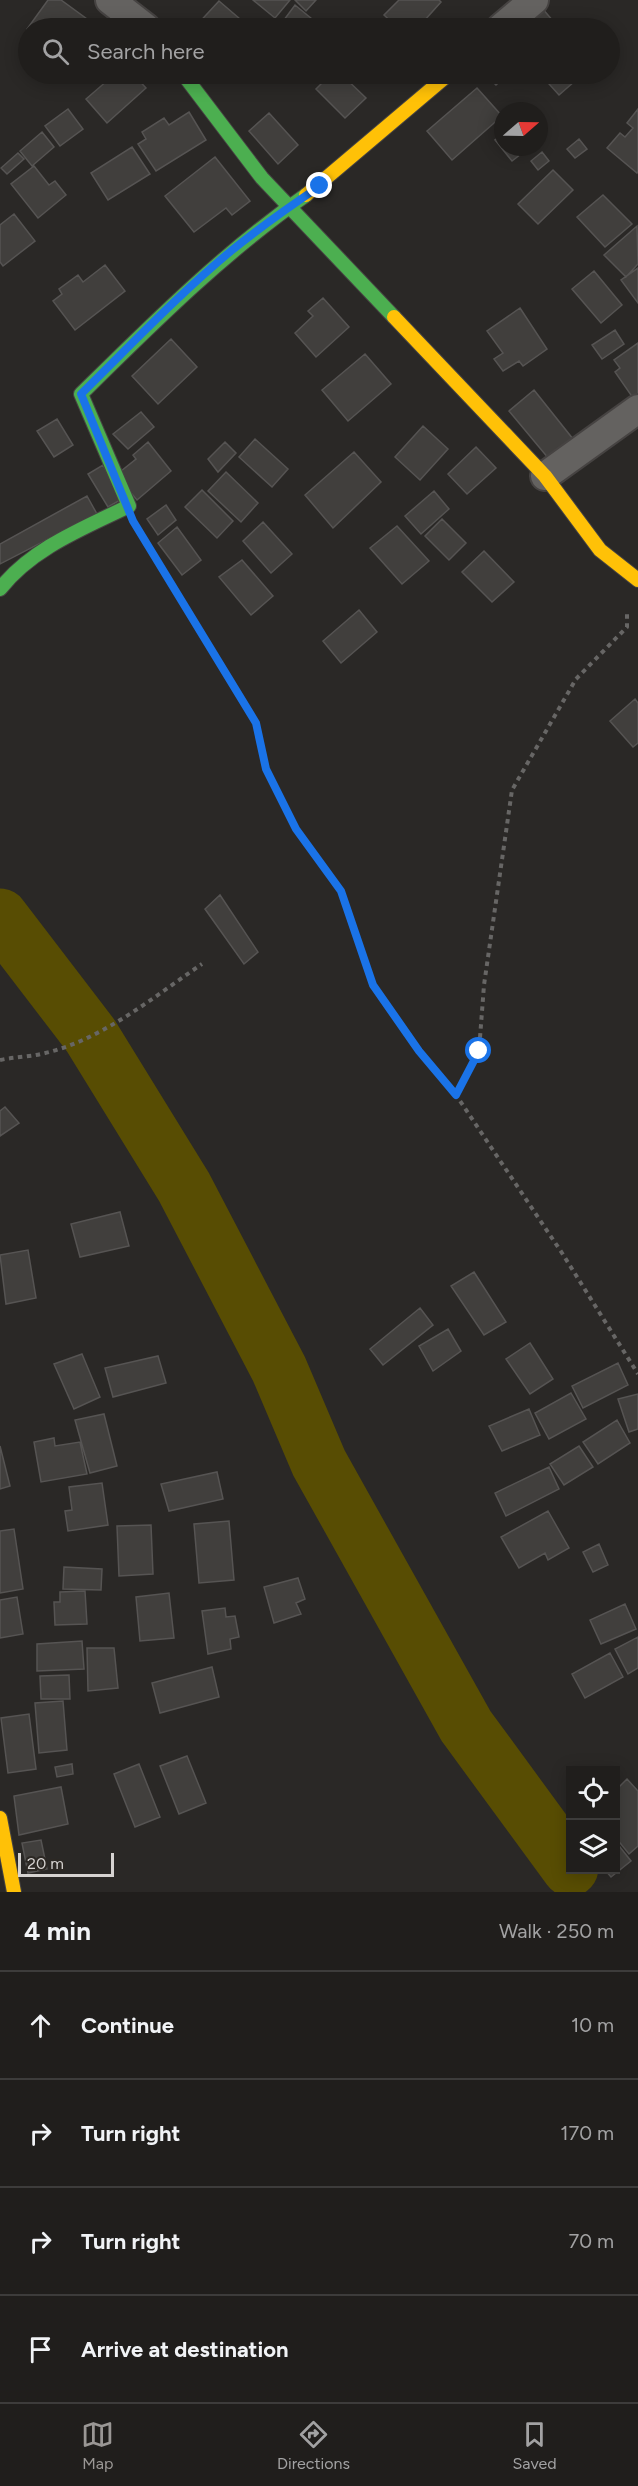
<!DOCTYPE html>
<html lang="en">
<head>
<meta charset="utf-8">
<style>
  body { margin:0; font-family:Figtree,sans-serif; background:#282725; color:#f1f3f6 }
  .controls { position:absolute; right:18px; bottom:18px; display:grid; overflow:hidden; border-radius:0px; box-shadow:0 3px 15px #0003 }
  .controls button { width:54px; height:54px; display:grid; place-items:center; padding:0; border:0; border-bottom:2px solid #3d3c3b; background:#201e1c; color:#f1f3f6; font:30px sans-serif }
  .compass { position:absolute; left:494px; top:102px; width:54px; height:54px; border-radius:50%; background:#201e1c; box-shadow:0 3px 15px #0003; rotate:70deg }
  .scale { position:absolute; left:18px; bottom:15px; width:96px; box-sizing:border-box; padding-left:6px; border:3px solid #d6d3d1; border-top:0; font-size:16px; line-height:21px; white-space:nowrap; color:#d6d3d1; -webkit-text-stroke:4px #2c2824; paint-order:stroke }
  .stop { position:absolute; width:18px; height:18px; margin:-14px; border:4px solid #1a73e8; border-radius:50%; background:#fff }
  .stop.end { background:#1a73e8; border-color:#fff; box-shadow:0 2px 6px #0008 }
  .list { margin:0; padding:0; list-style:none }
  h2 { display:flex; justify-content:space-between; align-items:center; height:78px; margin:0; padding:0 24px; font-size:26px }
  h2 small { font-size:20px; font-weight:400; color:#a2a2a3 }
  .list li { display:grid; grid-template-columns:39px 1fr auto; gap:18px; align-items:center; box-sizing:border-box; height:108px; padding:0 24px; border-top:2px solid #3d3c3b }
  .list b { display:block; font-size:22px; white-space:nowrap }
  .list em { font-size:20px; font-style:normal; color:#a2a2a3 }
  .icon { flex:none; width:33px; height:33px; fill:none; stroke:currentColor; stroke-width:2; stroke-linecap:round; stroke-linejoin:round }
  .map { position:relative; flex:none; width:638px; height:1892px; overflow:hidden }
  .search { position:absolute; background:#201e1c; box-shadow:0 3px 15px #0003; left:18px; right:18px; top:18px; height:66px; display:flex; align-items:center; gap:15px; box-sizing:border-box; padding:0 21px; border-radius:33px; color:#a2a2a3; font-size:22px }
  .sheet { height:510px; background:#201e1c }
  nav { display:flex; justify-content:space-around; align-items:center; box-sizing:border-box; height:84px; border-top:2px solid #3d3c3b; background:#201e1c; font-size:16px; color:#a2a2a3 }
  nav a { display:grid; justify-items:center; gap:3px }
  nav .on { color:#9a9795 }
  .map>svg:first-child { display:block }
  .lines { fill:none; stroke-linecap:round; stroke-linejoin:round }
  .river { stroke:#584d03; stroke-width:57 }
  .building { fill:#413f3d; stroke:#565453; stroke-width:1.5 }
  .street-casing { stroke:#464342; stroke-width:32 }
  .fast-casing { stroke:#464342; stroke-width:16 }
  .slow-casing { stroke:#464342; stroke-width:16 }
  .path { stroke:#676665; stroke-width:4; stroke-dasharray:4.5 4.5; stroke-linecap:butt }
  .street { stroke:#646260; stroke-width:28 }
  .fast { stroke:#4caf50; stroke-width:14 }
  .slow { stroke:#ffc107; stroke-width:14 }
  .route { stroke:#1a73e8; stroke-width:8 }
</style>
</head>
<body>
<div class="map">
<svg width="638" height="1892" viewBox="0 0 638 1892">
  <rect width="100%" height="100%" fill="#2a2826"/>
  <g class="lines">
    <path class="river" d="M0,917l91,119 93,151 95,182 40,94 147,263 104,142"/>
  </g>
  <path class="building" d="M48,0h13l37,27 -70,1v3l-1,-2z
    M253,0h37l-15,18z
    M295,0h21l-10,11z
    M399,0h40l2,2 -17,19 6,5 -3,2h-29l-14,-13z
    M219,1l21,18 -9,9h-37z
    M295,5l28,23h-45z
    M542,8l17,20h-33l-4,-4z
    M115,74h18l13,14 -39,35 -21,-24z
    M331,74h10l25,24 -21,20 -29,-29z
    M485,74h23l-12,11z
    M540,74h43l-24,21z
    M477,88l25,28 -50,44 -25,-29z
    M68,109l15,20 -23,17 -15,-20z
    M638,109v62l-1,2 -30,-25 13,-15 5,4 8,-9 -6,-5z
    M189,112l17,28 -50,31 -18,-27 8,-5 -4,-7 22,-14 5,7z
    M269,113l29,32 -20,19 -29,-33z
    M42,132l12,15 -22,19 -12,-15z
    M503,134v13h27l-18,14 -17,-21z
    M579,139l8,10 -12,9 -8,-9z
    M132,147l18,27 -42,26 -17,-27z
    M542,152l7,9 -11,9 -7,-9z
    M18,153l6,6 -17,15 -6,-6z
    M215,157l35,44 -18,14 -6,-7 -32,24 -29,-36z
    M34,166l15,19 6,-4 11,14 -28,23 -27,-34z
    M553,170l20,20 -35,34 -20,-20z
    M603,195l29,29 -27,23 -28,-30z
    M14,214l21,27 -32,25 -3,-4v-37z
    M637,226l1,38 -12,13 -22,-22z
    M105,265l20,26 -50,39 -22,-29 9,-7 -3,-5 19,-14 5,7z
    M638,268v35l-17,-23z
    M594,271l28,34 -21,18 -29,-34z
    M323,298l26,29 -33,30 -21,-24 18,-17 -5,-5z
    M520,308l27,41 -24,17 -4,-5 -16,10 -9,-12 9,-6 -16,-22z
    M615,330l9,14 -22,15 -10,-14z
    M171,339l26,28 -39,37 -26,-28z
    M638,343v51l-5,4 -18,-26 5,-4 -6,-8z
    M365,354l26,30 -43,37 -26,-31z
    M534,390l39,49 -24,20 -40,-48z
    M141,412l13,15 -26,22 -15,-15z
    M57,419l16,26 -19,12 -17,-26z
    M423,426l25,23 -28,31 -25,-23z
    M255,439l33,30 -16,18 -33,-30z
    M148,442l23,29 -34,29 -21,-25 20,-16 -3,-4z
    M225,442l11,11 -18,19 -10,-13z
    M476,447l20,21 -29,26 -19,-20z
    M354,452l27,30 -48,46 -28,-33z
    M103,465l19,34 -14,8 -20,-33z
    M226,472l32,31 -17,19 -33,-31z
    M202,490l31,31 -16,17 -32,-31z
    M434,491l15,18 -28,25 -16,-18z
    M87,496l10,18 -97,50v-20z
    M166,505l10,15 -18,15 -11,-16z
    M442,519l24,24 -17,17 -24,-24z
    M263,522l29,32 -21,19 -28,-32z
    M397,526l32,35 -27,23 -32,-36z
    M177,527l24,33 -19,15 -24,-32z
    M484,551l30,31 -22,20 -30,-30z
    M242,560l31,36 -22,19 -32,-38z
    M359,610l18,22 -36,31 -18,-22z
    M635,699l3,4v40l-5,4 -23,-26z
    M220,895l38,57 -14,12 -39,-55z
    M5,1107l14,16 -19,13v-25z
    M120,1212l9,34 -49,11 -9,-33z
    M28,1250l8,48 -30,6 -6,-49z
    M474,1272l32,50 -22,13 -33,-49z
    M420,1308l13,17 -50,40 -13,-16z
    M448,1329l13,22 -28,20 -14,-25z
    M530,1343l23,36 -23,15 -24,-35z
    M82,1354l18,43 -26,12 -20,-45z
    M158,1356l8,27 -53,14 -8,-29z
    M618,1363l10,22 -45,23 -11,-22z
    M571,1393l15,26 -37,20 -14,-26z
    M638,1394v35l-9,3 -11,-33z
    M529,1409l11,26 -38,16 -13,-25z
    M104,1414l13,52 -27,7 -15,-53z
    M617,1420l13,23 -32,21 -15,-22z
    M54,1438l1,8 25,-4 7,32 -46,8 -7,-40z
    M0,1446l10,40 -10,3z
    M579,1446l14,21 -29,18 -14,-21z
    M549,1467l10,22 -53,27 -11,-23z
    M217,1472l6,27 -54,12 -8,-27z
    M102,1483l6,42 -40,6 -3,-20 7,-1 -3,-23z
    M548,1511l21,37 -21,12 -3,-7 -26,15 -18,-31z
    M229,1521l5,59 -35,3 -5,-59z
    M151,1525l2,49 -34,2 -2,-50z
    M14,1529l9,60 -23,4v-62z
    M599,1544l9,21 -15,7 -10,-20z
    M64,1567l38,2 -1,21 -38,-1z
    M298,1578l7,21 -9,4 5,11 -27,9 -10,-36z
    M85,1591l2,33 -32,1 -1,-23h6v-10z
    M169,1593l5,45 -34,3 -4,-44z
    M17,1597l6,37 -23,4v-38z
    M625,1604l11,25 -35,15 -11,-24z
    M225,1608l1,9 9,-1 4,21 -9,2 1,10 -23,5 -6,-43z
    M638,1637v31l-10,6 -13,-25z
    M82,1641l2,28 -47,2v-27z
    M87,1648h27l4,40 -30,3z
    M610,1653l13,24 -38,21 -13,-24z
    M212,1667l7,30 -59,16 -8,-30z
    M69,1675l1,24h-29l-1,-23z
    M63,1701l4,49 -28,3 -4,-50z
    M29,1714l7,55 -28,4 -7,-55z
    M187,1756l19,47 -27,11 -19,-48z
    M72,1764l1,10 -16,3 -2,-10z
    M139,1764l21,53 -25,10 -21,-53z
    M627,1779l11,12v55l-9,8 -13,-16v-48z
    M61,1787l7,37 -49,11 -5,-39z
    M41,1840l6,29 -19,4 -6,-30z
    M616,1842l15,19 -20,16 -6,-7h11z"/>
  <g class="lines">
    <g class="street-casing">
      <path id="street" d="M110,0l36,28
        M501,28l33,-28
        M545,476l93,-67"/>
    </g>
    <g class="fast-casing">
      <path id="fast" d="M183,74l79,104 132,139
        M0,589c32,-41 84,-61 129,-83l-48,-112c72,-71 142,-141 225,-199"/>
    </g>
    <g class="slow-casing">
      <path id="slow" d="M306,195l143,-121
        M394,317l151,159 55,74 38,30
        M0,1818l14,74"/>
    </g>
    <path class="path" d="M141,534l115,189 9,46 31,60 45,62 32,94 46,66 37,44 106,158 76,121
      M0,1060c14,-3 28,-3 41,-6 60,-13 111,-56 161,-90
      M456,1095l23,-44 5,-66 28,-195 64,-111 51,-52v-16"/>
    <use href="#street" class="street"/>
    <use href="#fast" class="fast"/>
    <use href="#slow" class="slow"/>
  </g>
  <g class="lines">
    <path class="route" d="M320,186c-31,21 -61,42 -89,65 -53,44 -101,95 -150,143l52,127 123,202 10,46 30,60 45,62 32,94 46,66 37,44 23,-44"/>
  </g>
</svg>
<div class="controls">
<button><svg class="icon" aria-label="locate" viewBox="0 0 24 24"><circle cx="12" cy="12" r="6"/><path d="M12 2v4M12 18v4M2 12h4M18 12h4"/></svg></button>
<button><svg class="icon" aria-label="layers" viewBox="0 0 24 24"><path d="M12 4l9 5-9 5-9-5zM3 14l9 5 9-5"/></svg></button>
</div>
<svg class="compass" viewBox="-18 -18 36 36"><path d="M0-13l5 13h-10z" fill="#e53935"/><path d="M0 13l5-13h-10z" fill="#a2a2a3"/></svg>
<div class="scale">20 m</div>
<div class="stop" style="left:479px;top:1051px"></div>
<div class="stop end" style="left:320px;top:186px"></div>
<div class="search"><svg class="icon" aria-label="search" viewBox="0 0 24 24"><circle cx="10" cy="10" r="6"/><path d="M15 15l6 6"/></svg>Search here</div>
</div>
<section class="sheet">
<h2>4 min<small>Walk · 250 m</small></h2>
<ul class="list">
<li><svg class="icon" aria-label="ahead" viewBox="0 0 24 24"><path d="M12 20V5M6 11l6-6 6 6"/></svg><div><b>Continue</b></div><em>10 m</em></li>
<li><svg class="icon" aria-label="right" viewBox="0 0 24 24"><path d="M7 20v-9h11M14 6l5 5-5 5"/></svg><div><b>Turn right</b></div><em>170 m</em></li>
<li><svg class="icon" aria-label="right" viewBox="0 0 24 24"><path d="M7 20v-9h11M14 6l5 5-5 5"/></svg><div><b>Turn right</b></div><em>70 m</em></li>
<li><svg class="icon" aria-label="arrive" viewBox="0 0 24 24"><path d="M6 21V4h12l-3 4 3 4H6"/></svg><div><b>Arrive at destination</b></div></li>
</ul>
</section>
<nav>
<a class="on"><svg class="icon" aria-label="map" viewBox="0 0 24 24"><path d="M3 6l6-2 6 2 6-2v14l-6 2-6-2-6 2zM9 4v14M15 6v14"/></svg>Map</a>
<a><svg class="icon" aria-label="directions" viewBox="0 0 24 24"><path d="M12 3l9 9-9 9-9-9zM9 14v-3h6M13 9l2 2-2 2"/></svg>Directions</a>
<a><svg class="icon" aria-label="saved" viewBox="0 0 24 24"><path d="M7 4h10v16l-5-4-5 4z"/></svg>Saved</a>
</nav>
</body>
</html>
